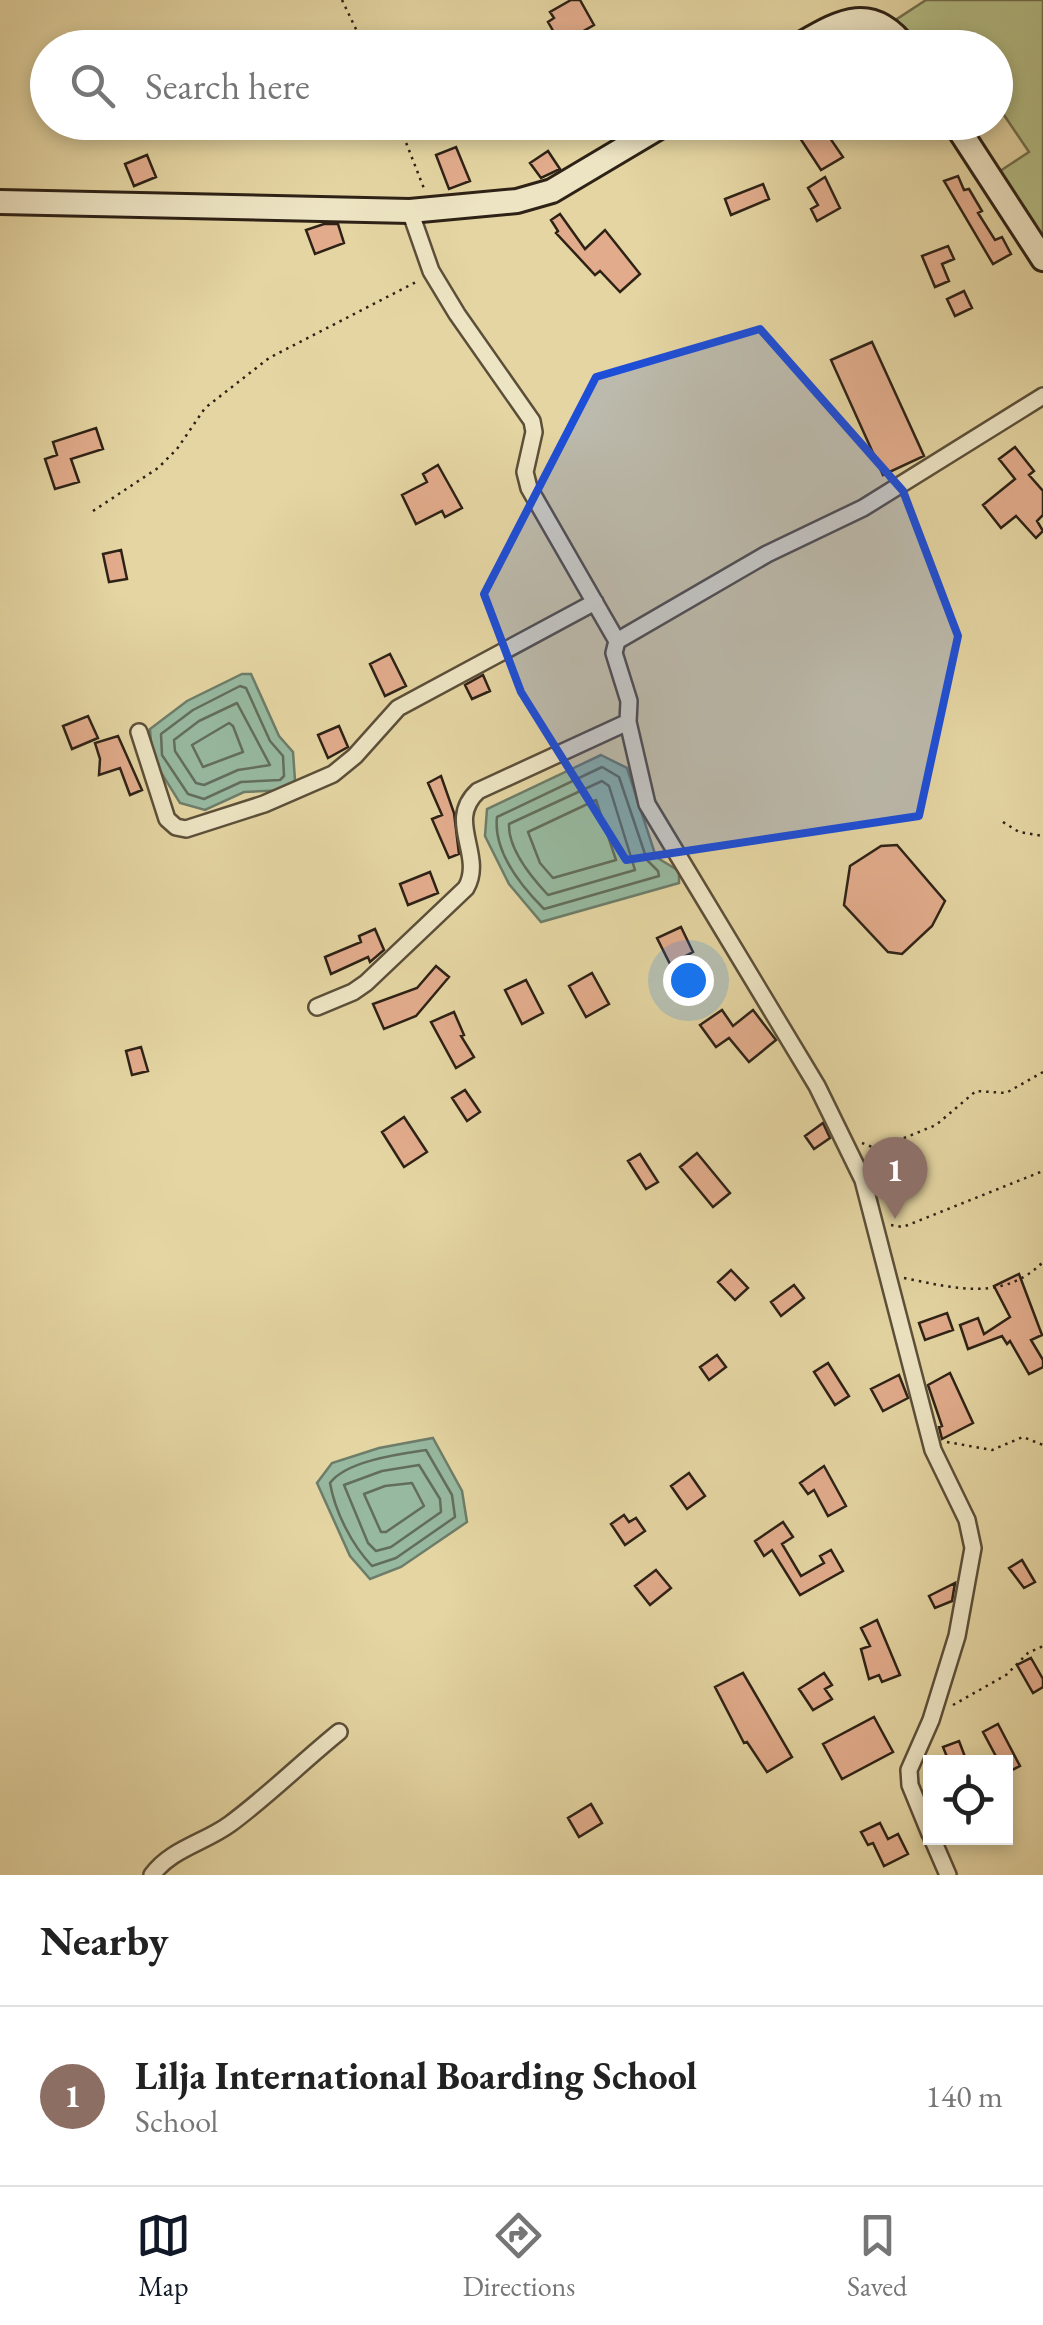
<!DOCTYPE html>
<html lang="en">
<head>
<meta charset="utf-8">
<style>
  body { margin:0; font-family:"EB Garamond",serif; background:#f6f6f6; color:#222 }
  .controls { position:absolute; right:30px; bottom:30px; display:grid; overflow:hidden; border-radius:0px; box-shadow:0 5px 15px #0003 }
  .controls button { width:90px; height:90px; display:grid; place-items:center; padding:0; border:0; border-bottom:2px solid #e0e0e0; background:#fff; color:#222; font:50px sans-serif }
  .you { position:absolute; left:688px; top:980px; width:35px; height:35px; margin:-25px; border:8px solid #fff; border-radius:50%; background:#1a73e8; box-shadow:0 0 0 15px #1a73e833 }
  .badge { display:grid; place-items:center; width:65px; height:65px; border-radius:50%; background:#111827; color:#fff; font-size:32px; font-weight:700 }
  .pin { position:absolute; translate:-50% -82px; filter:drop-shadow(0 2px 5px #0008) }
  .pin::after { content:''; position:absolute; top:52px; width:35px; height:30px; background:inherit; clip-path:polygon(0 0,100% 0,50% 100%) }
  .list { margin:0; padding:0; list-style:none }
  h2 { display:flex; justify-content:space-between; align-items:center; height:130px; margin:0; padding:0 40px; font-size:42px }
  h2 small { font-size:32px; font-weight:400; color:#767676 }
  .list li { display:grid; grid-template-columns:65px 1fr auto; gap:30px; align-items:center; box-sizing:border-box; height:180px; padding:0 40px; border-top:2px solid #e0e0e0 }
  .list b { display:block; font-size:38px; white-space:nowrap }
  .list p { margin:0; font-size:32px; white-space:nowrap; color:#767676 }
  .list em { font-size:32px; font-style:normal; color:#767676 }
  .icon { flex:none; width:55px; height:55px; fill:none; stroke:currentColor; stroke-width:2; stroke-linecap:round; stroke-linejoin:round }
  .map { position:relative; flex:none; width:1043px; height:1875px; overflow:hidden }
  .search { position:absolute; background:#fff; box-shadow:0 5px 15px #0003; left:30px; right:30px; top:30px; height:110px; display:flex; align-items:center; gap:25px; box-sizing:border-box; padding:0 35px; border-radius:55px; color:#767676; font-size:38px }
  .sheet { height:310px; background:#fff }
  nav { display:flex; justify-content:space-around; align-items:center; box-sizing:border-box; height:140px; border-top:2px solid #e0e0e0; background:#fff; font-size:28px; color:#767676 }
  nav a { display:grid; justify-items:center; gap:5px }
  nav .on { color:#111827 }
  .map>svg:first-child { display:block }
  .green { fill:#b4bd85; stroke:#71704e; stroke-width:2.5 }
  .water { fill:#97b9a0; stroke:#6d7d69; stroke-width:2.5 }
  .lines { fill:none; stroke-linecap:round; stroke-linejoin:round }
  .shore { stroke:#626e5b; stroke-width:2.5 }
  .building { fill:#e2ac8c; stroke:#2e2216; stroke-width:2.5 }
  .street-casing { stroke:#5c4f39; stroke-width:20 }
  .secondary-casing { stroke:#2e2216; stroke-width:28 }
  .path { stroke:#2e2216; stroke-width:2.5; stroke-dasharray:2.5 5; stroke-linecap:butt }
  .street { stroke:#ede4c3; stroke-width:15 }
  .secondary { stroke:#ede4c3; stroke-width:22 }
  .marked { fill:#1d4ed8; fill-opacity:0.2; stroke:#1d4ed8; stroke-width:8; stroke-linejoin:round }
</style>
</head>
<body>
<div class="map">
<svg width="1043" height="1875" viewBox="0 0 1043 1875">
  <rect width="100%" height="100%" fill="#e4d5a2"/>
  <filter id="stains"><feTurbulence type="fractalNoise" baseFrequency=".002" numOctaves="4"/><feColorMatrix values="0 0 0 0 .2 0 0 0 0 .09 0 0 0 0 .02 0 0 0 .5 -.17"/></filter>
  <radialGradient id="worn" r=".72"><stop offset=".6" stop-color="#630" stop-opacity="0"/><stop offset="1" stop-color="#630" stop-opacity=".3"/></radialGradient>
  <path class="green" d="M926,0h117v237l-46,-64 32,-21 -25,-37 -8,3v-70l-86,-1 -12,-17 -1,-11z"/>
  <path class="water" d="M242,674h9l28,62 14,16 2,28 -9,10 -42,2 -39,18 -25,-7 -28,-45 -2,-29 37,-28z
    M601,755l26,13 29,89 23,14v12l-138,39 -32,-38 -24,-48 2,-27z
    M433,1438l29,53 5,31 -66,45 -31,12 -20,-23 -33,-73 15,-20 47,-15z"/>
  <g class="lines">
    <path class="shore" d="M240,686l6,2 24,53 13,15 1,20 -4,4 -39,2 -37,17 -16,-5 -26,-39 -1,-21 32,-24z
      M237,703l33,62 -32,5 -34,15 -8,-2 -21,-32 -1,-11 25,-19z
      M229,723l4,3 10,26 -40,15 -11,-22z
      M602,767l17,10 28,83 11,11 1,5 -115,33c-23,-23 -51,-58 -47,-92z
      M602,781l7,5 26,84 -87,25c-16,-17 -40,-46 -39,-71z
      M596,800l20,60 -63,18 -13,-15 -12,-31z
      M426,1450l26,45 3,22 -59,41 -24,8c-20,-21 -37,-54 -42,-83 16,-22 69,-29 96,-33z
      M419,1465l21,34 1,13 -50,35 -15,4 -8,-8 -24,-58 38,-14z
      M412,1483l12,23 -38,26h-5l-17,-38 21,-8z"/>
  </g>
  <path class="building" d="M571,0h9l14,25 -14,8 9,15h-26l-15,-26 6,-4 -4,-6z
    M809,122h10l24,35 -22,13 -25,-38z
    M456,147l14,34 -21,8 -13,-34z
    M548,151l12,18 -19,9 -11,-15z
    M147,155l9,22 -22,9 -9,-22z
    M958,176l6,14 5,-1 13,22 -4,2 17,27 7,-3 9,17 -18,10 -49,-83z
    M825,177l15,31 -23,13 -6,-12 7,-4 -10,-17z
    M763,184l6,15 -38,16 -6,-16z
    M560,214l25,35 20,-19 35,44 -20,18 -20,-21 -5,4 -39,-42 2,-2 -7,-11z
    M324,224h14l6,19 -29,11 -9,-24z
    M948,246l6,13 -12,5 7,17 -14,6 -13,-31z
    M964,291l8,17 -17,8 -8,-17z
    M872,342l52,114 -41,19 -52,-115z
    M96,428l7,21 -32,10 8,23 -24,7 -10,-30 12,-4 -4,-13z
    M1015,447l19,24 -5,4 14,16v24l-6,6 6,10 -7,7 -20,-22 -15,12 -18,-23 32,-26 -16,-20z
    M438,465l24,43 -17,9 -3,-6 -26,13 -14,-29 25,-13 -4,-8z
    M121,550l6,29 -18,3 -6,-28z
    M390,654l16,32 -21,10 -15,-32z
    M483,675l7,16 -18,8 -7,-14z
    M88,716l10,22 -26,11 -9,-23z
    M339,726l9,21 -20,11 -10,-23z
    M118,736l24,54 -12,5 -10,-27 -21,7 1,-16 -5,-16z
    M441,776l13,37 5,41 -10,4 -17,-39 10,-4 -14,-32z
    M897,845l48,56 -13,25 -30,28 -14,-2 -44,-47 6,-39 31,-20z
    M430,872l8,21 -30,12 -8,-21z
    M681,927l12,25 -23,12 -13,-26z
    M375,929l9,21 -14,12 -2,-5 -37,17 -6,-17 36,-15 -2,-6z
    M436,966l13,11 -33,39 -32,13 -11,-25 44,-16z
    M592,973l17,31 -23,13 -17,-31z
    M526,980l17,33 -21,11 -17,-34z
    M722,1010l11,16 20,-16 23,30 -27,22 -20,-24 -13,9 -16,-22z
    M454,1012l10,23 -3,1 13,21 -18,11 -25,-46z
    M141,1047l7,24 -16,4 -6,-24z
    M465,1090l15,22 -13,9 -15,-23z
    M404,1117l23,35 -23,15 -22,-35z
    M823,1123l7,15 -16,11 -9,-13z
    M697,1153l33,40 -17,14 -33,-40z
    M640,1154l18,28 -12,7 -18,-28z
    M731,1270l17,18 -13,12 -17,-18z
    M1019,1274l23,61 -11,5 12,20v7l-14,7 -19,-33 -3,3 -5,-8 -34,13 -8,-24 18,-7 6,16 26,-17 -16,-31z
    M794,1285l10,13 -23,18 -10,-14z
    M947,1313l6,17 -28,10 -6,-17z
    M717,1355l9,12 -17,13 -9,-13z
    M828,1363l21,33 -14,9 -21,-33z
    M950,1373l23,50 -31,16 -3,-12 3,-1 -14,-41z
    M899,1375l9,23 -25,13 -12,-22z
    M824,1466l22,40 -18,10 -14,-26 -6,4 -8,-11z
    M689,1473l16,23 -18,13 -16,-23z
    M624,1515l5,7 7,-4 9,13 -20,14 -14,-21z
    M783,1522l10,15 -11,7 19,32 23,-13 -4,-7 11,-6 12,21 -43,24 -28,-45 -8,6 -9,-15z
    M1022,1560l13,22 -11,6 -15,-20z
    M656,1570l15,18 -21,17 -15,-19z
    M955,1583l-3,18 -17,7 -6,-12z
    M877,1620l23,55 -18,7 -3,-7 -10,4 -8,-30 9,-3 -9,-18z
    M1031,1658l12,21v8l-10,6 -16,-28z
    M743,1673l49,84 -25,15 -20,-30 -3,1 -29,-56z
    M824,1673l8,12 -7,4 7,10 -19,11 -14,-21z
    M874,1717l19,35 -51,27 -19,-35z
    M998,1724l22,42 -14,7v-11h-7l-16,-30z
    M959,1741l8,21h-18l-6,-15z
    M591,1804l11,19 -23,14 -11,-19z
    M880,1823l8,16 10,-5 10,20 -24,12 -11,-23 -5,2 -7,-13z"/>
  <g class="lines">
    <g class="street-casing">
      <path id="street" d="M410,211l21,60 26,43 75,107 2,11 -9,40 4,16 88,153 -3,12 15,48 -1,21 19,82 170,282 46,94 70,270 34,70 6,28 -16,88 -26,84 -22,50 1,15 20,49
        M617,641l150,-87 96,-46 180,-112
        M139,732l28,87 9,8 10,2 78,-25 69,-30 22,-18 43,-48 197,-106
        M317,1007l36,-15 13,-9 100,-95c19,-33 -21,-67 12,-97l150,-69
        M932,1838l16,37
        M152,1875c19,-26 52,-32 78,-51 38,-28 72,-62 109,-92"/>
    </g>
    <g class="secondary-casing">
      <path id="secondary" d="M794,48c44,-25 76,-48 112,0
        M954,122l89,137
        M0,202l410,9 107,-10 35,-10 116,-69"/>
    </g>
    <path class="path" d="M342,0l23,48
      M398,122l27,69
      M93,511l65,-43 19,-19 28,-41 64,-50 149,-77
      M1003,822l16,10 24,4
      M862,1143l15,6 59,-24 40,-34 30,2 37,-21
      M891,1225l12,2 140,-56
      M904,1278c50,10 99,24 139,-16
      M947,1442l45,8 31,-13 20,8
      M953,1705l53,-30 22,-22 15,-7"/>
    <use href="#street" class="street"/>
    <use href="#secondary" class="secondary"/>
  </g>
  <path class="marked" d="M760,329l143,162 55,145 -39,180 -293,44 -105,-168 -37,-98 112,-217z"/>
  <rect width="100%" height="100%" filter="url(#stains)"/>
  <rect width="100%" height="100%" fill="url(#worn)"/>
</svg>
<div class="controls">
<button><svg class="icon" aria-label="locate" viewBox="0 0 24 24"><circle cx="12" cy="12" r="6"/><path d="M12 2v4M12 18v4M2 12h4M18 12h4"/></svg></button>
</div>
<div class="you"></div>
<div class="pin badge" style="left:895px;top:1219px;background:#8d6e63">1</div>
<div class="search"><svg class="icon" aria-label="search" viewBox="0 0 24 24"><circle cx="10" cy="10" r="6"/><path d="M15 15l6 6"/></svg>Search here</div>
</div>
<section class="sheet">
<h2>Nearby<small></small></h2>
<ul class="list">
<li><span class="badge" style="background:#8d6e63">1</span><div><b>Lilja International Boarding School</b><p>School</p></div><em>140 m</em></li>
</ul>
</section>
<nav>
<a class="on"><svg class="icon" aria-label="map" viewBox="0 0 24 24"><path d="M3 6l6-2 6 2 6-2v14l-6 2-6-2-6 2zM9 4v14M15 6v14"/></svg>Map</a>
<a><svg class="icon" aria-label="directions" viewBox="0 0 24 24"><path d="M12 3l9 9-9 9-9-9zM9 14v-3h6M13 9l2 2-2 2"/></svg>Directions</a>
<a><svg class="icon" aria-label="saved" viewBox="0 0 24 24"><path d="M7 4h10v16l-5-4-5 4z"/></svg>Saved</a>
</nav>
</body>
</html>
